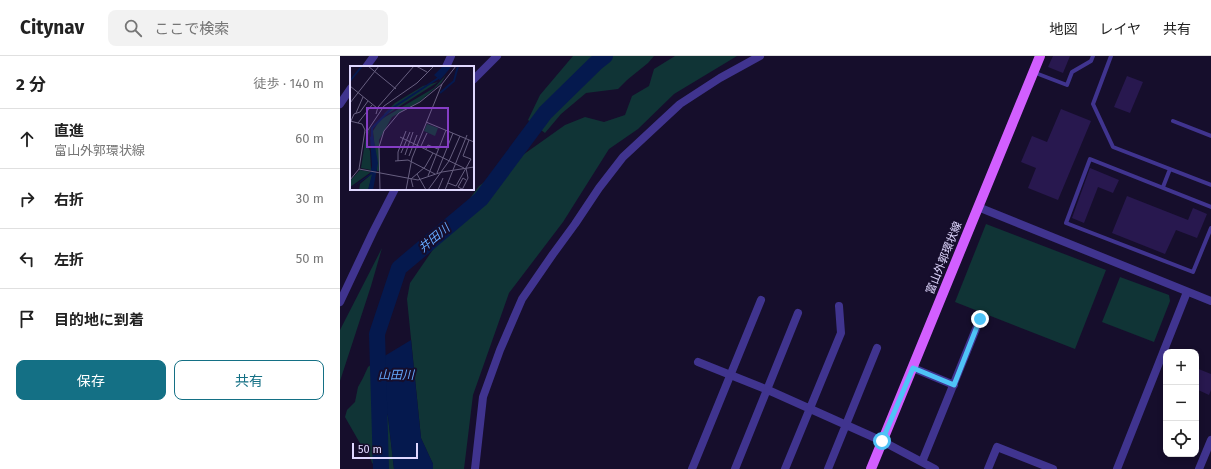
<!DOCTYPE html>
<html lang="ja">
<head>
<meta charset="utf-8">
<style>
  body { margin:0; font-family:"Fira Sans","Noto Sans JP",sans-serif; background:#f2f2f2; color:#222 }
  .controls { position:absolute; right:12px; bottom:12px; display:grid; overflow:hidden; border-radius:8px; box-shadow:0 2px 6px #0003 }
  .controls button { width:36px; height:36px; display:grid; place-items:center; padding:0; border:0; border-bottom:1px solid #e0e0e0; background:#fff; color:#222; font:20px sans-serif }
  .scale { position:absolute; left:12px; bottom:10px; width:66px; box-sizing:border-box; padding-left:4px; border:2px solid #e0d8ff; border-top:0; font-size:11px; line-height:14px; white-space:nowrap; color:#e0d8ff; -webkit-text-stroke:3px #160e2c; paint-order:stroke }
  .stop { position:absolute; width:12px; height:12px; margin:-9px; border:3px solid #4fc3f7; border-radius:50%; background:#fff }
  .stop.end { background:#4fc3f7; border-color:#fff; box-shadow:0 1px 4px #0008 }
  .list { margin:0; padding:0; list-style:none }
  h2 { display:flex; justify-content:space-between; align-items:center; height:52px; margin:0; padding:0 16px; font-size:17px }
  h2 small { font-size:13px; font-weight:400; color:#767676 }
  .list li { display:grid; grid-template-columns:26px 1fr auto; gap:12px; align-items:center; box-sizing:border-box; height:60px; padding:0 16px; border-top:1px solid #e0e0e0 }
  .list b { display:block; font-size:15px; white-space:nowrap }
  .list p { margin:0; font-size:13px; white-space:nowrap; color:#767676 }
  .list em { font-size:13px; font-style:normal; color:#767676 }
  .actions { display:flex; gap:8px; padding:12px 16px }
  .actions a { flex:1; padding:9px 0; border:1px solid #147085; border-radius:8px; text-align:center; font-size:14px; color:#147085 }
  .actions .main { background:#147085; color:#fff }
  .icon { flex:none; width:22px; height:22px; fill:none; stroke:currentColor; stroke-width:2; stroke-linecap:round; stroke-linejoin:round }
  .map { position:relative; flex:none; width:871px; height:413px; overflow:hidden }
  header { display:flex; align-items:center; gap:24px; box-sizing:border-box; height:56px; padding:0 20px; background:#fff; border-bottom:1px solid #e0e0e0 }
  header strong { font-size:19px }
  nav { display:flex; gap:22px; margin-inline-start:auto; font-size:14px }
  .search { width:280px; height:36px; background:#f2f2f2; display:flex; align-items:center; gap:10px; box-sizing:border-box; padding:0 14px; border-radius:8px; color:#767676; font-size:15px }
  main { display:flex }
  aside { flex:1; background:#fff }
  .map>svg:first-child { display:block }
  .green { fill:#103436 }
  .water { fill:#05194e }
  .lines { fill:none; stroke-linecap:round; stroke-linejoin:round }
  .river { stroke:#05194e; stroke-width:16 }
  .building { fill:#28184f }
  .lane { stroke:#40348f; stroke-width:4 }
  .street { stroke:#40348f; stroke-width:8 }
  .primary { stroke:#d25fff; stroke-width:10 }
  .route { stroke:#4fc3f7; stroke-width:5 }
  .labels { text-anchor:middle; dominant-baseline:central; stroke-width:4; stroke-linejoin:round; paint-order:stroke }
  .street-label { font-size:11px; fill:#e0d8ff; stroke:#160e2c }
  .water-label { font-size:12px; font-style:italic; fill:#6af; stroke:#160e2c }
  .inset-river { fill:none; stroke:#05194e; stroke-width:2 }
  .inset-road { fill:none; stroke:#675f80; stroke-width:1 }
  .view { fill:#853dc5; fill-opacity:0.15; stroke:#853dc5; stroke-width:2 }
  .inset-edge { fill:none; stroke:#e0d8ff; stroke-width:2 }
</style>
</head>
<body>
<header>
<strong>Citynav</strong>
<div class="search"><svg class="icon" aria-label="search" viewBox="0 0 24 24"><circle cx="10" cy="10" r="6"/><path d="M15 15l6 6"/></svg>ここで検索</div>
<nav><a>地図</a><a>レイヤ</a><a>共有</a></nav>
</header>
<main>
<aside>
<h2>2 分<small>徒歩 · 140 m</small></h2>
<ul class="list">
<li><svg class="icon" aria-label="ahead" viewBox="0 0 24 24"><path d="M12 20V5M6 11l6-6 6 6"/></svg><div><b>直進</b><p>富山外郭環状線</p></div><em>60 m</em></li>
<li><svg class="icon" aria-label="right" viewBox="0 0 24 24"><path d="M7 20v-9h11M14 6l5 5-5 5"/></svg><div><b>右折</b></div><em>30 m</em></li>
<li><svg class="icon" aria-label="left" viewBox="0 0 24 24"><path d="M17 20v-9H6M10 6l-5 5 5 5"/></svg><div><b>左折</b></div><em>50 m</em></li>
<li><svg class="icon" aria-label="arrive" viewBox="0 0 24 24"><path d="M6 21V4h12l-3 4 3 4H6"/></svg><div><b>目的地に到着</b></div></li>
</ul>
<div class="actions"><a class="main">保存</a><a>共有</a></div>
</aside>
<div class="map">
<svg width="871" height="413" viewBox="0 0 871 413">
  <rect width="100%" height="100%" fill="#160e2c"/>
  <path class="green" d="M233,0h81l-6,7 -21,17 -9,9 -32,4 -25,21 -16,19 -17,-13 12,-25z
    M335,0h62l-63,38 -36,35 -29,20 -46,73 -54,71 -36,102 -9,74h-31v-5l-12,-26 -14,-139 3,-16 22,-32 47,-65 86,-61 20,-8 19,5 21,-7 7,-19 17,-10 5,-17z
    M646,168l120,46 -31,79 -120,-47z
    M42,192l-11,38 -31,95v-51z
    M780,221l49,18 1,6 -16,41 -52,-20z
    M33,307l15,54 6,52h-15l-7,-6 -3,-10 -8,-8 -16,-28 2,-7 8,-8 3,-15 5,-9 5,-11z"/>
  <path class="water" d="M71,284l10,98 12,26v5h-39l-6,-52 -15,-54z"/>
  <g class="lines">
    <path class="river" d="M41,413l-4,-135 22,-66 82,-69 64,-86 51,-50 9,-7"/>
  </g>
  <path class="building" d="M713,0h17l-7,17 -15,-6z
    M787,20l16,6 -13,31 -16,-6z
    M721,53l30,12 -33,79 -30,-12 8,-20 -15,-6 11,-26 15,6z
    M750,112l29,12 -6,13 -15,-6 -14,36 -12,-5z
    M787,140l61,24 5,-12 14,6 -10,24 -21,-8 -11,24 -53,-21z
    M856,312l15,6v16l-2,5 -13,-6z"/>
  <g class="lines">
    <path class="lane" d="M771,0l-18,48 20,43 98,38
      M693,16l34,13 5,-13 19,-11 2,-5
      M833,65l38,15
      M823,131l7,-18
      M871,151l-121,-48 -24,64 127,49 18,-44"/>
    <path class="street" d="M26,11l8,-11
      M106,11l5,-11
      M133,24l24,-24
      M0,48l11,-16
      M638,151l233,94
      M0,246l33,-70 22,-43
      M358,306l70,28 114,51 53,28
      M573,312l41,17
      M582,406l58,-143
      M135,413l8,-72 17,-47 22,-51 31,-45 22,-30 24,-36 24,-31 57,-53 40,-26 40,-22
      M352,413l69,-169
      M395,413l63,-156
      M445,413l56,-136 -2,-27
      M488,413l49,-121
      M648,413l9,-22 56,22
      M777,413l70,-177
      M859,413l12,-29"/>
    <path class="primary" d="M531,413l169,-413"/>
  </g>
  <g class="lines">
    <path class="route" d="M542,385l31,-73 41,17 26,-66"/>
  </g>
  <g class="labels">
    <g class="street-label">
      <text transform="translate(604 202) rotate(-68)">富山外郭環状線</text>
    </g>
    <g class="water-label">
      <text transform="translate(94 182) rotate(-40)">井田川</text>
      <text x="56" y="319">山田川</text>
    </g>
  </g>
  <g transform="translate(10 10)">
    <rect width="124" height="124" fill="#160e2c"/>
    <path d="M96,9l-5,8 -22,19 -27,15 -13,23 1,31h-3l-4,-40 7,-11 54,-32zM88,16l-52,33 -2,-1 11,-11 28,-17zM77,58l11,4 -3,8 -11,-5zM21,60l-5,16 4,9 1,19 -10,-2 5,-32zM10,104l11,2 -21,15v-6zM23,107l-5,17h-9l1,-6z" fill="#103436"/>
    <path d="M93,0h9l-12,14 -6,-5zM23,69l5,28 -5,27h-5l4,-16 -22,15 20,-15 2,-8 -2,-29z" fill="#05194e"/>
    <path class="inset-river" d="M0,15l12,-15M90,27l14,-12 4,-15M22,85v-23l19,-19 49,-32"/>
    <path class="inset-road" d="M18,0l28,23M66,0l11,6M0,20l27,22M0,37l29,-37M6,47l7,-16M26,48l2,-7 36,-41M0,55l12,3 3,6 -6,39 59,11 24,-8 32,-5M1,55l3,-7 6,-2 8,-11M76,56l48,20M8,57l14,-18M16,67l18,-27 33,-23 17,-17M50,71l64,31M71,80l6,-13M76,83l2,-4 10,4M51,87l9,-21M55,89l8,-23M59,90l8,-21M45,95l13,-1 27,14M48,95v-9l8,-21M87,107l16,-40M67,108l9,16M78,110l18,-46M0,114l9,-11M98,117l8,3 15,-27 -8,-3 6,-16M63,121l-2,-8 14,-12 8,-14M112,123l-4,-2 5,-9 3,2M30,124l-1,-43 5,-16 15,-18 21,-11 22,-18M56,124l6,-32 30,-74 14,-18M78,124l21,-29 11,-25M88,124l5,-12M95,124l22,-55M112,124l6,-12 -2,-10"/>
    <path class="view" d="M17,42h81v39h-81z"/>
    <rect width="124" height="124" class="inset-edge"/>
  </g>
</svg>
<div class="controls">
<button>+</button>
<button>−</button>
<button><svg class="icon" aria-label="locate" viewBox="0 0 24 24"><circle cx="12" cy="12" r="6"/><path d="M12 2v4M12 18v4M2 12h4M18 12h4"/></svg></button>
</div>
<div class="scale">50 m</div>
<div class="stop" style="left:542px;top:385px"></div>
<div class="stop end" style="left:640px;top:263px"></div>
</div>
</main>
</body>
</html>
